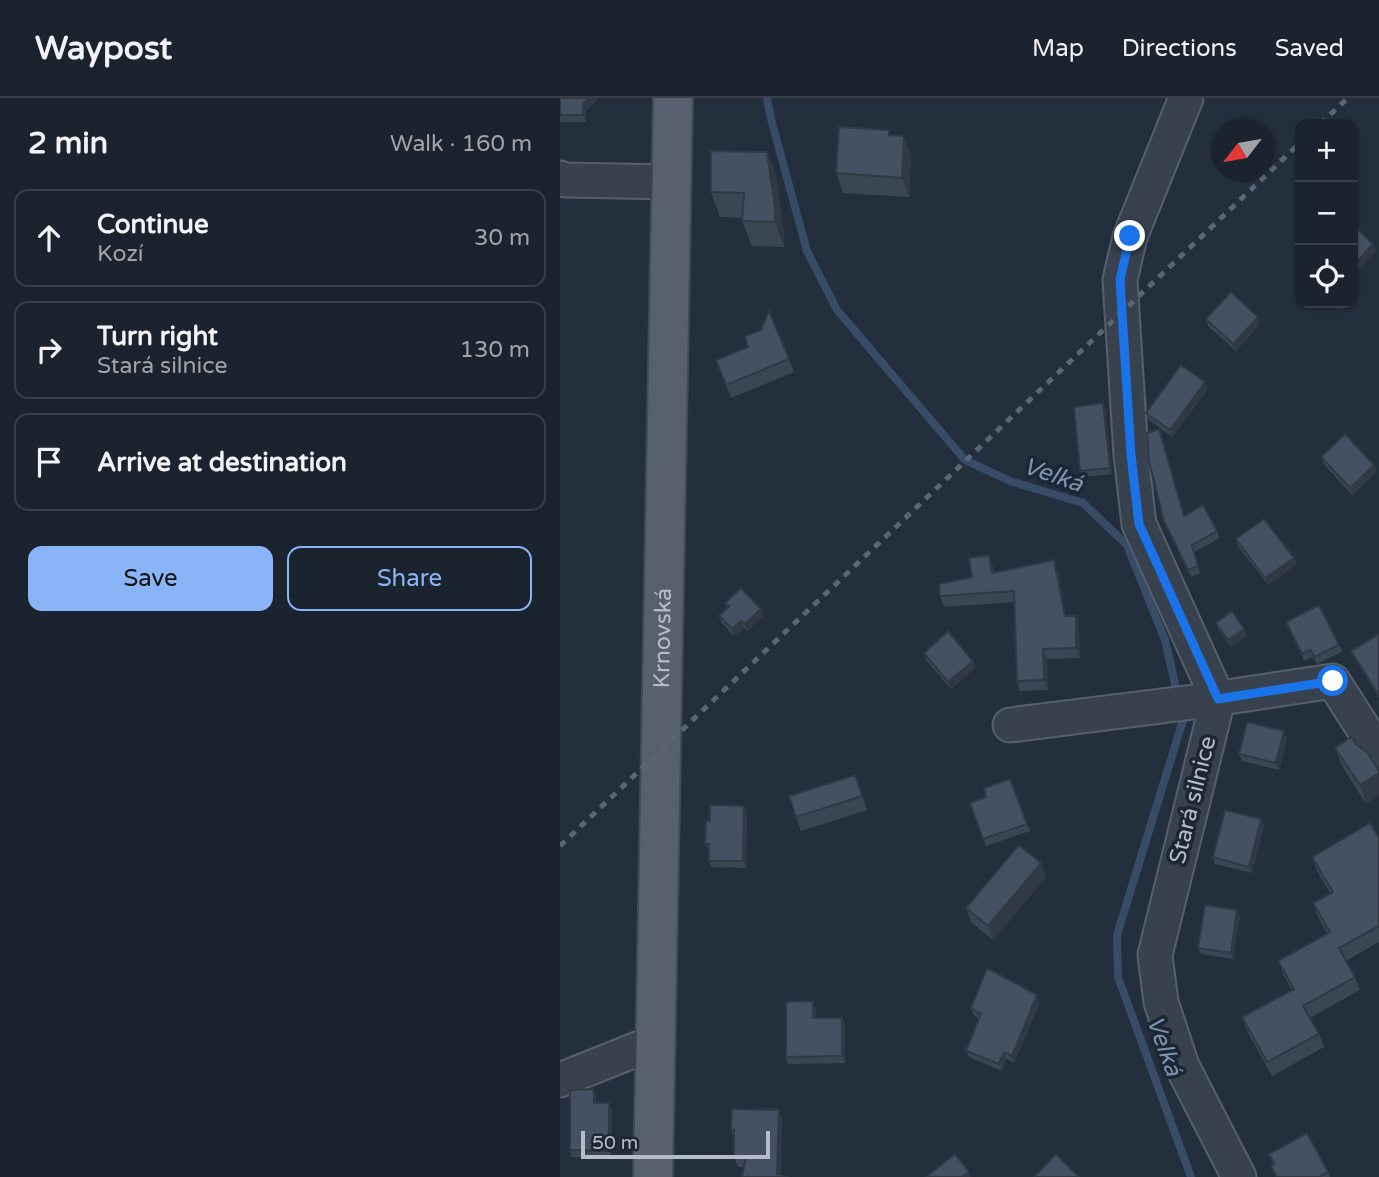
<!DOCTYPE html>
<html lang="en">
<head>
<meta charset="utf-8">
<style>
  body { margin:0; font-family:"Varela Round",sans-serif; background:#282f3a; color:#f1f3f6 }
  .controls { position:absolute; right:21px; top:21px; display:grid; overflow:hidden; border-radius:14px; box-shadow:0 2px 5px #0004 }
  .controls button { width:63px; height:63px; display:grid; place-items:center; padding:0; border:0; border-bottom:2px solid #39404a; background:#1b232e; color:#f1f3f6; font:35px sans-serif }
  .compass { position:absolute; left:651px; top:21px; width:63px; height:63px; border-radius:50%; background:#1b232e; box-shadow:0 2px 5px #0004; rotate:239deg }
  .scale { position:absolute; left:21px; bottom:18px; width:189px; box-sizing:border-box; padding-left:7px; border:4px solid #b4bcc9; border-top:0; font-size:19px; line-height:24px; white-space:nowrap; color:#b4bcc9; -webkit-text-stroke:5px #1d2633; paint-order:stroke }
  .stop { position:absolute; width:21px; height:21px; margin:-16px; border:5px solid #1a73e8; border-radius:50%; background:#fff }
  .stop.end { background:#1a73e8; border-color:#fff; box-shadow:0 2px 7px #0008 }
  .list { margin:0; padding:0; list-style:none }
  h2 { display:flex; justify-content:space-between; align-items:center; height:91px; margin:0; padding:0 28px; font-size:30px }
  h2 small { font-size:23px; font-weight:400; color:#a0a4aa }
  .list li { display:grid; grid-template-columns:46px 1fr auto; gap:21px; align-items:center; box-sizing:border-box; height:98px; margin:0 14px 14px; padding:0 14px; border:2px solid #39404a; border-radius:14px }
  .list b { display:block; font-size:26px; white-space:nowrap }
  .list p { margin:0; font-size:23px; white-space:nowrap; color:#a0a4aa }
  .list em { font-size:23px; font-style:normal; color:#a0a4aa }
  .actions { display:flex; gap:14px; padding:21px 28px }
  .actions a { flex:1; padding:16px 0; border:2px solid #8ab4f8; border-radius:14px; text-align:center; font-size:24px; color:#8ab4f8 }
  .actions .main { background:#8ab4f8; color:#111 }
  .icon { flex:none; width:38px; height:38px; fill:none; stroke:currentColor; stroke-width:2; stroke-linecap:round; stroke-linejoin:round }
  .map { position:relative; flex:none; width:819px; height:1079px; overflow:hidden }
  header { display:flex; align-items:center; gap:42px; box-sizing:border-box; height:98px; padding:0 35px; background:#1b232e; border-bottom:2px solid #39404a }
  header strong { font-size:33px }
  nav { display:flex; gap:38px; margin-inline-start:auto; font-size:24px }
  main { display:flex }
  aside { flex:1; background:#1b232e }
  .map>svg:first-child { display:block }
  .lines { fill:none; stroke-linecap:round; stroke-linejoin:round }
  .stream { stroke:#394c67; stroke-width:8 }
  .minor-casing { stroke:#565f6c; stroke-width:37 }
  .major-casing { stroke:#414a57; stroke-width:42 }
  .minor { stroke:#38414e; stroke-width:33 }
  .major { stroke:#56606e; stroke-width:38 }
  .rail { stroke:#5a6575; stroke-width:5; stroke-dasharray:7 7; stroke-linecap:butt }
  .wall { fill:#3b4654 }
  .shaded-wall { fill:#303945 }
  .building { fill:#455162; stroke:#303945; stroke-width:2 }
  .route { stroke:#1a73e8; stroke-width:9 }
  .labels { text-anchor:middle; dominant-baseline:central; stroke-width:7; stroke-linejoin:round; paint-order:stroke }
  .street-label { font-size:23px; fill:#b4bcc9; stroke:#1d2633 }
  .water-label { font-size:24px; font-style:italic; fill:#7c92b1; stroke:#1d2633 }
</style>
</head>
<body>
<header>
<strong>Waypost</strong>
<nav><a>Map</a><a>Directions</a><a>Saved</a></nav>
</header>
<main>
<aside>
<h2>2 min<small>Walk · 160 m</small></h2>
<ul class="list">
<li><svg class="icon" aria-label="ahead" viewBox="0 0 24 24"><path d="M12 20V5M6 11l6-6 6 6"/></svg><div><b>Continue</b><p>Kozí</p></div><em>30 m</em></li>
<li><svg class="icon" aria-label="right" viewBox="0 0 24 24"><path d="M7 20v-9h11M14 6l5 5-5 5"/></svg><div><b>Turn right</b><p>Stará silnice</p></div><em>130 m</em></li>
<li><svg class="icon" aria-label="arrive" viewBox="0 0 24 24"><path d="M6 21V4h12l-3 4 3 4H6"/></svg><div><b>Arrive at destination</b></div></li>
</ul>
<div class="actions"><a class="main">Save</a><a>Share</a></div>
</aside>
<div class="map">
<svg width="819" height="1079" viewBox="0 0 819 1079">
  <rect width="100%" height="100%" fill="#242f3e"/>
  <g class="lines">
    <path class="stream" d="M207,0l4,21 36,132 30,59 128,150 45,21 73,22 44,42 38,95 13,57
      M621,612l2,10 -66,215 1,42 73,200"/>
    <g class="minor-casing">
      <path id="minor" d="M626,0l-56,139 -10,43 11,175 8,69 79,175 -63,256 6,47 21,64 57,111
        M0,80l5,2 107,2
        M450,627l191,-24 132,-20 46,72
        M0,982l95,-38"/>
    </g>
    <g class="major-casing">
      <g id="major">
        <path id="s1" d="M93,1079l20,-1079"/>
      </g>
    </g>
    <use href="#minor" class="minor"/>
    <use href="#major" class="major"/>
    <path class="rail" d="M760,26l28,-26
      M0,748l740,-703"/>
  </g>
  <path class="wall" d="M0,0l26,13v11h-26z
    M331,37l20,20 -2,42 -66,-4 -7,-20z
    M207,54l9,25 8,56v14l-32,-1 -10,-25 1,-3 -23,-1 -9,-25z
    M771,205h15l-7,7z
    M646,221l54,5 -24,27 -28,-25z
    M229,261l5,13 -63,26 -15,-38z
    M645,284l3,7 -36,48 -23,-17 -3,-7z
    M545,312l7,64 -29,3 -3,-6z
    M599,331l25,87 33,15 3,7 -26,14 6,21 -9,4 -27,-56z
    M761,359l53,8 3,7 -25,23 -28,-31z
    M676,441l58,19 3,6 -29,21 -30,-39z
    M429,457l5,17 64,-1 8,45 13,10 1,32 -33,1 1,31 -28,1 -3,-10 -3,-79 -70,5 -4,-11 32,-19z
    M165,505l38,13 -16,15 -3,-3 -10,8 -13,-14 -2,-6 8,-8z
    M726,524l53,23 3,7 -25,12 -4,-7 -9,4z
    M656,525l31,13 -16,11 -13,-18z
    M819,536v64l-25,-41 -3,-6z
    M364,555l49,8 2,7 -24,21 -25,-29z
    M791,639l15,67 -24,-38 -7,-18z
    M727,640l-8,32 -37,-9 -3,-7z
    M295,677l12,35 -66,21 -12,-35z
    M450,681l20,52 -44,15 -16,-43 16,-6z
    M184,708l3,6 -1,56 -35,-1 -2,-6v-10l-4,-7 5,-23z
    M704,727l-12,48 -37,-9 -2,-7z
    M819,740v104l-33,19 9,16 5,13 -50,28 9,16 5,13 -52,29 -25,-45 -5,-14 50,-27 -9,-16 -5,-13 49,-28 -9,-16 -5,-14 18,-9 -14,-23 -5,-14z
    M481,765l5,14 -53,63 -22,-18 -5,-14z
    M677,812l3,6 -7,43 -32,-5 -3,-6z
    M480,904l-26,61 -8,-4 -4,12 -33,-14 -3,-6 13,-33 -5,-3 -3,-7z
    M256,910v10h26l3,7v38l-57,1 -2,-7z
    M34,991l2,7v7l16,7v47h-40l-2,-7z
    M219,1012l3,10 -1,55 -37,-8h-6l-4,-10v-18l-3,-9z
    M709,1056l59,18 2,5h-54l-5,-11 2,-1z"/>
  <path class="shaded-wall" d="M29,0h10l-13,13v11l-3,-7v-11z
    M344,38l7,19 -2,42 -7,-19z
    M207,54l9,25 8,56v14l-9,-25z
    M813,146l3,7 -23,25v-10z
    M777,205h9l-7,7 -3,-6z
    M698,219l2,7 -24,27 -3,-7z
    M645,284l3,7 -36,48 -2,-7z
    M543,305l2,7 7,64 -2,-6z
    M814,367l3,7 -25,23 -2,-7z
    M429,457l4,11 3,17 -4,-10z
    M734,460l3,6 -29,21 -3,-7z
    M494,462l4,11 10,56 -3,-11z
    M201,511l2,7 -16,15 -2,-7z
    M516,518l3,10 1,32 -4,-10z
    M181,523l3,7 -10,8 -2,-7z
    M684,531l3,7 -16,11 -3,-7z
    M483,551l4,10 1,31 -4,-10z
    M413,563l2,7 -24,21 -3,-7z
    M724,633l3,7 -8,32 -3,-7z
    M819,675v23l-13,8 -6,-19z
    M184,708l3,6 -1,56 -3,-7z
    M701,721l3,6 -12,48 -3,-6z
    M481,765l5,14 -53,63 -5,-14z
    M677,812l3,6 -7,43 -2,-6z
    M477,897l3,7 -26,61 -2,-7z
    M253,903l3,7v17l-3,-7z
    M282,920l3,7v38l-3,-7z
    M444,954l2,7 -4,12 -3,-7z
    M34,991l2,7v14l-2,-7z
    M49,1005l3,7v47l-3,-6z
    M219,1012l3,10 -1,57 -4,-3z
    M409,1074l2,5h-9z"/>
  <path class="building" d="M0,0h29l-6,6v11h-23z
    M279,29l50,3v5l15,1 -2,42 -66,-5z
    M151,53l56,1 8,56v14l-33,-1 2,-28 -33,-1z
    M793,127l20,19 -20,22z
    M671,194l27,25 -25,27 -27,-25z
    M209,213l20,48 -63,26 -10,-25 32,-13 -3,-11 16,-6z
    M621,267l24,17 -35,48 -24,-17z
    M543,305l7,65 -30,3 -6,-64z
    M599,331l25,87 19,-11 14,26 -25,14 6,21 -10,4 -24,-49 -15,-60 -2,-28z
    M785,336l29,31 -24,23 -29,-31z
    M704,421l30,39 -29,20 -29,-39z
    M429,457l3,18 62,-13 11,56h11v32l-33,1 1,31 -27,1 -3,-90 -74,5 -1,-12 33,-7 -3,-19z
    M181,490l20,21 -16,15 -4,-3 -9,8 -13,-13 10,-10 -4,-3z
    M759,507l20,40 -25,12 -3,-7 -9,4 -16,-32z
    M672,513l12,18 -16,11 -12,-17z
    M388,533l25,30 -25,21 -24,-29z
    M819,536v61l-28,-44z
    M687,624l37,9 -8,32 -37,-9z
    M791,639l6,8 10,7 12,19v2l-19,12 -25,-37z
    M295,677l7,21 -66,21 -7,-21z
    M450,681l17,45 -44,15 -13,-36 16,-6 -2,-9z
    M150,707l34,1 -1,55h-34v-17h-4l1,-23h4z
    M665,712l36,9 -12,48 -36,-10z
    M810,725l9,15v88l-40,22 16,29 -52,29 16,28 -52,28 -25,-45 52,-28 -16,-28 52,-29 -17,-29 20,-11 -21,-35z
    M459,747l22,18 -53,63 -22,-18z
    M645,807l32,5 -6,43 -33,-5z
    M427,870l50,27 -25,61 -8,-4 -5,12 -33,-13 15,-37 -10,-6z
    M253,903v17h29v38l-56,1v-55z
    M34,991v14h15v48l-39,-1v-60z
    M172,1011l47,1 -2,64 12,3h-47l4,-20h-12v-27h-3z
    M747,1035l21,39 -9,5h-42l-6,-11 3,-2 -5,-10z
    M395,1056l14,18 -7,5h-36z
    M496,1056l23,23h-45z"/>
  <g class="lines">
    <path class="route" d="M570,138l-10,44 11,175 8,69 79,175 115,-18"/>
  </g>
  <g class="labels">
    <g class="street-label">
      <text stroke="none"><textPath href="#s1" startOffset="539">Krnovská</textPath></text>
      <text transform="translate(633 702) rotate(-76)">Stará silnice</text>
    </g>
    <g class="water-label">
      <text transform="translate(493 377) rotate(19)">Velká</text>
      <text transform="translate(604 948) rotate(70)">Velká</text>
    </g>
  </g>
</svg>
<div class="controls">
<button>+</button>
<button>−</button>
<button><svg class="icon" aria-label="locate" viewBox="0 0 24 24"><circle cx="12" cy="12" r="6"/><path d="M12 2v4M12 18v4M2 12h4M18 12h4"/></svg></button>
</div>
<svg class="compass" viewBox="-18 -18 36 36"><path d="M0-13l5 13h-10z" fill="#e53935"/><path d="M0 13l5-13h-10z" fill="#a0a4aa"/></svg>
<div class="scale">50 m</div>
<div class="stop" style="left:773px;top:583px"></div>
<div class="stop end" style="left:570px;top:138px"></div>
</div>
</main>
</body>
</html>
